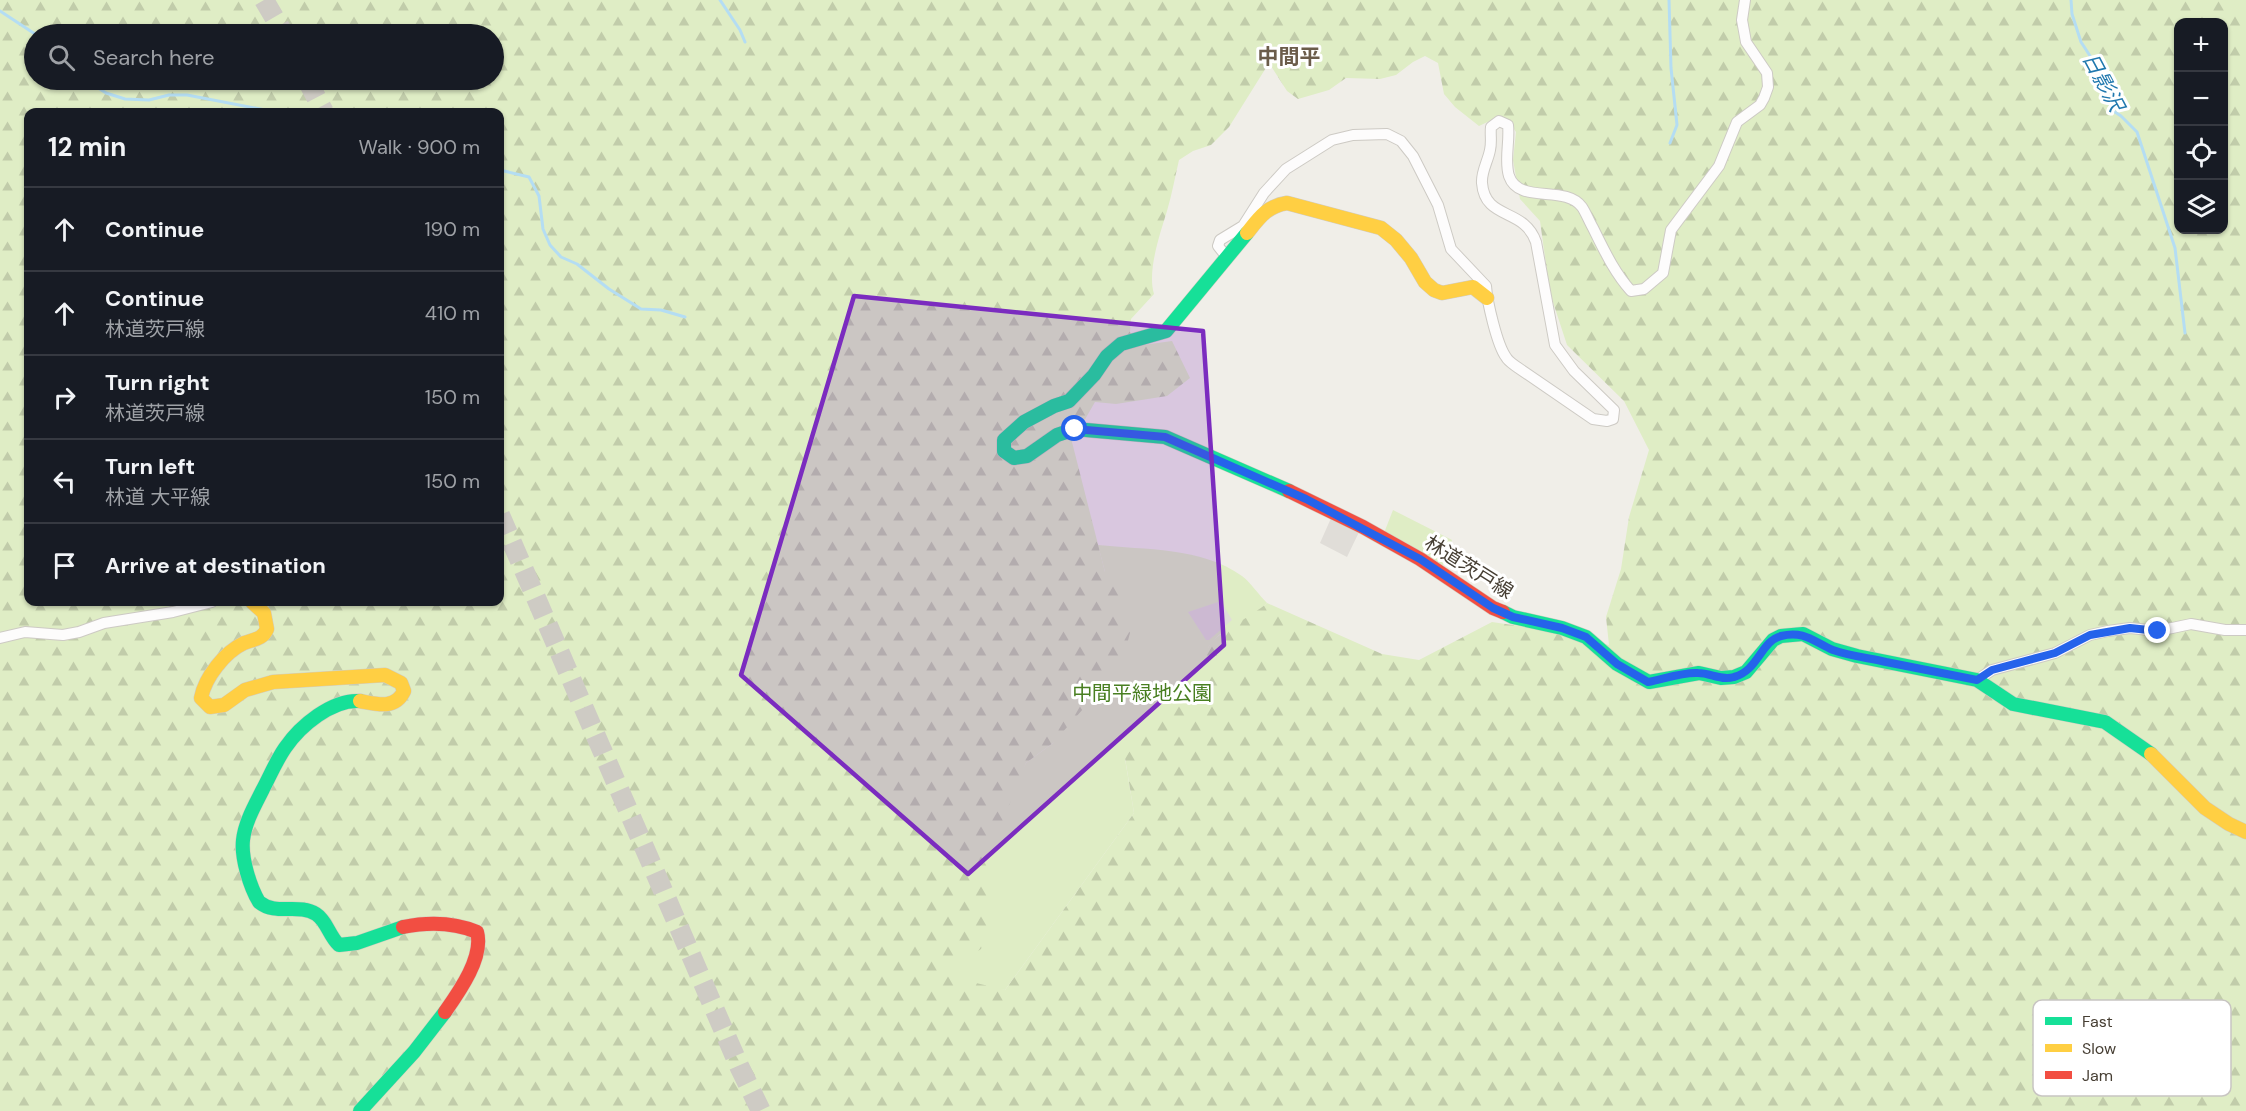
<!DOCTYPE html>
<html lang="en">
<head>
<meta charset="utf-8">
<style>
  body { margin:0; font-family:"DM Sans","Noto Sans JP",sans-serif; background:#242831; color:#f1f3f6 }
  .controls { position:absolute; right:18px; top:18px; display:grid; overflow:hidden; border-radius:12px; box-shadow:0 2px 4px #0004 }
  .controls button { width:54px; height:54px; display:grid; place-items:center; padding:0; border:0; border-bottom:2px solid #363941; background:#171b24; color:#f1f3f6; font:30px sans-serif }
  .stop { position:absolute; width:18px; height:18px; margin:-14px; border:4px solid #2563eb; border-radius:50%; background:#fff }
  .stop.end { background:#2563eb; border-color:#fff; box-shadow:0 2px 6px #0008 }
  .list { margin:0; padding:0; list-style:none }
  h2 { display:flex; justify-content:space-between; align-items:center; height:78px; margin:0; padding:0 24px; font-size:26px }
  h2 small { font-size:20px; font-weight:400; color:#9ea1a6 }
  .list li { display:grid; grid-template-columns:39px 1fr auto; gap:18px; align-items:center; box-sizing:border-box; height:84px; padding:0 24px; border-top:2px solid #363941 }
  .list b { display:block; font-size:22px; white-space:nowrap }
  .list p { margin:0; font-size:20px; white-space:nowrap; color:#9ea1a6 }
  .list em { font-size:20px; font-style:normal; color:#9ea1a6 }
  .icon { flex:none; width:33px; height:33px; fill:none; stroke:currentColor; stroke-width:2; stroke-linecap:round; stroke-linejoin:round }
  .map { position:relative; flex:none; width:2246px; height:1111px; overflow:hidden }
  .search { position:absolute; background:#171b24; box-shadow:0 2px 4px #0004; left:24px; top:24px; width:480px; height:66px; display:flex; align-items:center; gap:15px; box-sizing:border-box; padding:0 21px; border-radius:33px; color:#9ea1a6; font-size:22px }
  .panel { position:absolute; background:#171b24; box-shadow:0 2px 4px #0004; left:24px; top:108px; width:480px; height:498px; border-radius:12px }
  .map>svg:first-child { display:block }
  .green { fill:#dfedc5 }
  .forest { fill:url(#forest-firs); fill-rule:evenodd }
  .parking { fill:#e0ddd8 }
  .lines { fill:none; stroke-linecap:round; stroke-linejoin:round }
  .stream { stroke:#b4ddf3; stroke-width:3 }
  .highway-tunnel { stroke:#cecbc4; stroke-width:20; stroke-dasharray:20 10; stroke-linecap:butt }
  .street-casing { stroke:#cdcac4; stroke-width:12 }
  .fast-casing { stroke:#d2ccc0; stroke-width:15 }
  .slow-casing { stroke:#d2ccc0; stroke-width:15 }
  .jam-casing { stroke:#d2ccc0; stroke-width:15 }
  .street { stroke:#fdfcfc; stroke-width:10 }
  .fast { stroke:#16e098; stroke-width:14 }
  .slow { stroke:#ffcf43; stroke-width:14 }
  .jam { stroke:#f24e42; stroke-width:14 }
  .route { stroke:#2563eb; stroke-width:8 }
  .marked { fill:#7b2cbf; fill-opacity:0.2; stroke:#7b2cbf; stroke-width:4.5; stroke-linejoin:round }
  .labels { text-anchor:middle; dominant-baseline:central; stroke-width:6; stroke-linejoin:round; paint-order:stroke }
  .street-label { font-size:20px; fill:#473f34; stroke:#fff }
  .park-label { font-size:20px; fill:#497f21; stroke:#fff }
  .neighbourhood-label { font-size:21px; font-weight:bold; fill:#6b5c4a; stroke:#fff }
  .water-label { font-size:21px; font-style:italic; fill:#2078ae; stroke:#fff }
  .key { fill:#fff; stroke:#c8c5c2; stroke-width:1.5 }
  .key-label { font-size:16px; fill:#473f34 }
</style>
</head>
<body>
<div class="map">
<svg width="2246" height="1111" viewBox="0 0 2246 1111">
  <defs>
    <pattern id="forest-firs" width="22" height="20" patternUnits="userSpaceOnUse" patternTransform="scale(1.5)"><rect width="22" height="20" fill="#dfedc5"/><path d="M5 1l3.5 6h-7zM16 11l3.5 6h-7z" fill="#c1ccaa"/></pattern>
  </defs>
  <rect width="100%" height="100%" fill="#f0eee8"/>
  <path class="green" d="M1393,510l59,30 -10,28 -58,-35z
    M1098,545c47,5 104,2 144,31 9,7 17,19 25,27l-11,10 -37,22 -10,11 -5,24 -79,89 9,54 -129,177 -96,-7 117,-220 27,-20 52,-171z"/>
  <path class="forest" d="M0,0h2246v1111h-2246zM2178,22h46v208h-46zM34,34h460v46h-460zM1425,56l13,7 6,31 11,13 24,19 17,-8 12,2 8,12 -3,28 7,39 20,22 10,72 17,52 57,56 25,49 -20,67 -8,52 -15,48 3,28 -56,-14 -61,-9 -73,38 -37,-6 -115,-51c-14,13 -50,29 -58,43 -3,6 -4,17 -6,24l-36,23 -42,65 9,55 -129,177 -70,-17 29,-12 17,-12 6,-17 4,-41v-41l35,-87 27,-20 68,-77 9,-33 -13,-48 -12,-13 -33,-130 23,-40 21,2 51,-8 23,-18 -18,-37 -29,4 -13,-13 1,-13 23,-25c-7,-23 6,-60 13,-83 5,-17 8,-34 12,-51l14,-9 18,-6 18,-18 40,-64 18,28 11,8 31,-9 17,-12 34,1 16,-4 17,-13zM28,112h472v490h-472z"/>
  <path class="parking" d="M1332,516l28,14 -13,27 -27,-14z
    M1221,601l11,19 -23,20h-3l-18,-28z"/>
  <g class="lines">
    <path class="stream" d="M720,0l20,30 5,12
      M1669,0l2,68 6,57 -7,18
      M2071,0l1,14 9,28 15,23 16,45 9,6 16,16 38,116 10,85
      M0,11l35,23
      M86,80l20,13 19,6 24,1 20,-5h18l89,17
      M500,170l29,7 10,19 4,33 7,16 11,12 16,7 32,25 32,20 20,1 24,7"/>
    <path class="highway-tunnel" d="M264,0l20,34
      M307,80l17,32
      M500,515l240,553 21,43"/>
    <g class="street-casing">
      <path id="street" d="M1226,256l-8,-10 2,-6 23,-14 21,-33 22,-24 46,-29 21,-5 34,-1 14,7 12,15 25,49 13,44 35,37c1,15 11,59 20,71 2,4 7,7 11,10l76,52 14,2 6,-2 1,-9 -40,-39 -19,-26 -19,-103c-12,-35 -51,-21 -54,-59 -1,-11 6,-22 8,-33 2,-8 0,-16 1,-23l8,-6 9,4c2,17 -4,35 1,51 10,29 56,8 73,31 4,6 7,14 11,21 11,22 21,44 38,63l13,-2 19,-16 8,-43 48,-64 18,-44 23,-17 4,-7 4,-11 -1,-14 -21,-31 -4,-22 3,-20
        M0,638l25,-6 38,3 16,-3 25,-9 69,-11 39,-10
        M1977,680l15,-10 63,-17 35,-18 18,-4 22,-3 28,3 33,-7 34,6h21"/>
    </g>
    <g class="fast-casing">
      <path id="fast" d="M1247,233l-81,98 -45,13 -14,12 -13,19 -25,26 -15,5 -30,16 -20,18v11l10,7 13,-2 30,-21 18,-6 90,8 124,54
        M1503,612l10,5 49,11 24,9 31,27 32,18 50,-9 22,5 13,-1 12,-5 27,-32 8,-4 22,-2 29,15 25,7 120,24 36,24 92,18 46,32
        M360,701c-28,-2 -60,25 -75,47 -9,13 -15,28 -22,41 -8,16 -18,33 -20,51 -2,18 7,47 16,62 17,14 39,1 57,12 11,7 13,22 23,31l18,-2 46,-16
        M360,1111l54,-59 31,-40"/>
    </g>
    <g class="slow-casing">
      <path id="slow" d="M1247,233c12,-15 20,-27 40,-30l94,25 15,12 15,18 14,24 9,8 8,3 31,-6 14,11
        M252,602l12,11 3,16c-5,11 -13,10 -23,14 -19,9 -39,34 -43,55l9,9 14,-2 21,-15 28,-8 112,-7 16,8 3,8c-9,19 -27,13 -44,10
        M2151,754l54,54 24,16 17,8"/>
    </g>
    <g class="jam-casing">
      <path id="jam" d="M1289,491l74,36 57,32 73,49 10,4
        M403,927c25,-5 50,-5 74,5 7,25 -18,60 -32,80"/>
    </g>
    <use href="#street" class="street"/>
    <use href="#fast" class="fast"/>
    <use href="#slow" class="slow"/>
    <use href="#jam" class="jam"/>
  </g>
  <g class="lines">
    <path class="route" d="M1075,429l90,8 141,62 114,60 73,49 20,9 49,11 24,9 31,27 31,18c16,-3 34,-10 50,-9 13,0 23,8 36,4 24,-6 27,-36 47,-41 23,-6 33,6 52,14 17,6 36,8 53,12 30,6 60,12 91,18l15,-10 63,-17 35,-18 40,-7 28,3"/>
  </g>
  <path class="marked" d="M854,296l349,35 21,314 -256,229 -227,-199z"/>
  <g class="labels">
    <g class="street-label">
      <text transform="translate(1469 567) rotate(32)">林道茨戸線</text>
    </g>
    <g class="park-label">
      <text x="1142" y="693">中間平緑地公園</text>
    </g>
    <g class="neighbourhood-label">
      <text x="1289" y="57">中間平</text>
    </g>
    <g class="water-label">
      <text transform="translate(2103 82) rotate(62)">日影沢</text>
    </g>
  </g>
  <rect x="2033" y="1000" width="198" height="96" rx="9" class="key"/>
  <rect x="2045" y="1017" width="27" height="8" fill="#16e098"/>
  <rect x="2045" y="1044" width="27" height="8" fill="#ffcf43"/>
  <rect x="2045" y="1071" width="27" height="8" fill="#f24e42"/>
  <g class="key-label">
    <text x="2082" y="1027">Fast</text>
    <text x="2082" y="1054">Slow</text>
    <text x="2082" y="1081">Jam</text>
  </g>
</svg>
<div class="controls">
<button>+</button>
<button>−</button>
<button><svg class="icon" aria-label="locate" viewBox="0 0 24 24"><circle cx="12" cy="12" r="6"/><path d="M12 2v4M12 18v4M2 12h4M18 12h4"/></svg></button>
<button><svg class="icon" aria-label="layers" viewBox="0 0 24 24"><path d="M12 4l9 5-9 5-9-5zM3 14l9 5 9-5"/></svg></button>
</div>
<div class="stop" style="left:1075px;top:429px"></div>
<div class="stop end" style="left:2158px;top:631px"></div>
<div class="search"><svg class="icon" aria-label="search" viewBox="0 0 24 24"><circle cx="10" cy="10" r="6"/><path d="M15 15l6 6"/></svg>Search here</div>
<section class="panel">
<h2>12 min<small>Walk · 900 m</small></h2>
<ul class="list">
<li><svg class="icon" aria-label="ahead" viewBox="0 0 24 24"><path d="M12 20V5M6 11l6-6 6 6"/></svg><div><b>Continue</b></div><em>190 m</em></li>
<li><svg class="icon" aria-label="ahead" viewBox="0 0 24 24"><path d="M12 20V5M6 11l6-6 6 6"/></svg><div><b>Continue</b><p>林道茨戸線</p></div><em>410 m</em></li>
<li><svg class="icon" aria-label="right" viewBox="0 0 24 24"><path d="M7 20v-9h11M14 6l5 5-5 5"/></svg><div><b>Turn right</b><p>林道茨戸線</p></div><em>150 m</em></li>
<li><svg class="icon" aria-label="left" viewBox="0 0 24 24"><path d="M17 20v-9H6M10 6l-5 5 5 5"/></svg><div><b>Turn left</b><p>林道 大平線</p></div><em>150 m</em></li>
<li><svg class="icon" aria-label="arrive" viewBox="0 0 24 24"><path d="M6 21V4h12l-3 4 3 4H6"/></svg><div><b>Arrive at destination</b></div></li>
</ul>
</section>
</div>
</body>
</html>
